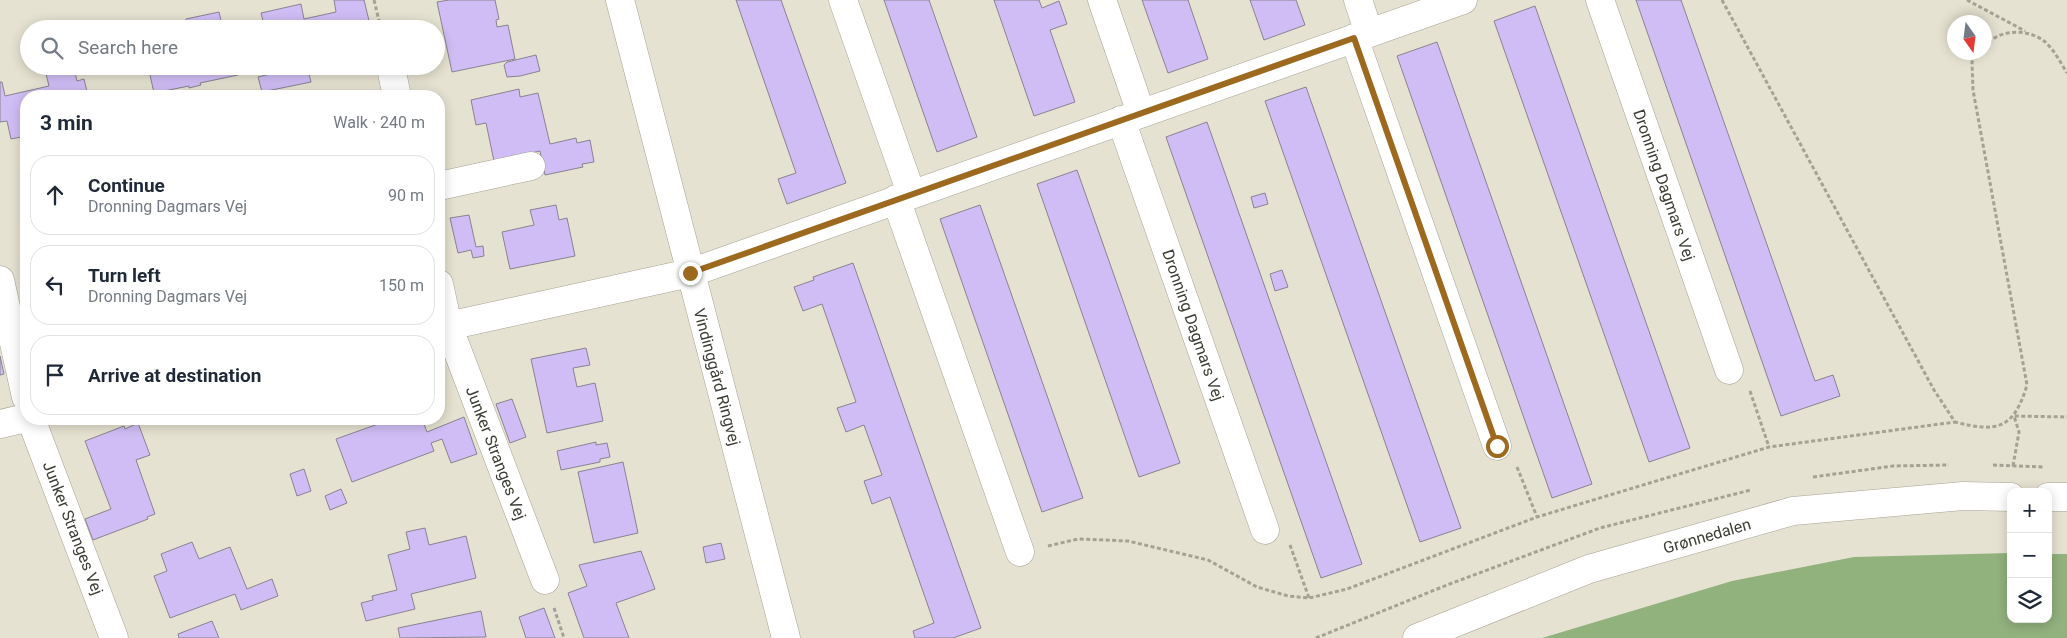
<!DOCTYPE html>
<html lang="en">
<head>
<meta charset="utf-8">
<style>
  body { margin:0; font-family:Roboto,sans-serif; background:#f2f2f3; color:#1f2937 }
  .controls { position:absolute; right:15px; bottom:15px; display:grid; overflow:hidden; border-radius:10px; box-shadow:0 2px 12px #0003 }
  .controls button { width:45px; height:45px; display:grid; place-items:center; padding:0; border:0; border-bottom:1px solid #e0e1e3; background:#fff; color:#1f2937; font:25px sans-serif }
  .compass { position:absolute; left:1947px; top:15px; width:45px; height:45px; border-radius:50%; background:#fff; box-shadow:0 2px 12px #0003; rotate:166deg }
  .stop { position:absolute; width:15px; height:15px; margin:-11px; border:4px solid #9c691f; border-radius:50%; background:#fff }
  .stop.end { background:#9c691f; border-color:#fff; box-shadow:0 1px 5px #0008 }
  .list { margin:0; padding:0; list-style:none }
  h2 { display:flex; justify-content:space-between; align-items:center; height:65px; margin:0; padding:0 20px; font-size:21px }
  h2 small { font-size:16px; font-weight:400; color:#747a83 }
  .list li { display:grid; grid-template-columns:32px 1fr auto; gap:15px; align-items:center; box-sizing:border-box; height:80px; margin:0 10px 10px; padding:0 10px; border:1px solid #e0e1e3; border-radius:20px }
  .list b { display:block; font-size:19px; white-space:nowrap }
  .list p { margin:0; font-size:16px; white-space:nowrap; color:#747a83 }
  .list em { font-size:16px; font-style:normal; color:#747a83 }
  .icon { flex:none; width:28px; height:28px; fill:none; stroke:currentColor; stroke-width:2; stroke-linecap:round; stroke-linejoin:round }
  .map { position:relative; flex:none; width:2067px; height:638px; overflow:hidden }
  .search { position:absolute; background:#fff; box-shadow:0 2px 12px #0003; left:20px; top:20px; width:425px; height:55px; display:flex; align-items:center; gap:12px; box-sizing:border-box; padding:0 18px; border-radius:28px; color:#747a83; font-size:19px }
  .panel { position:absolute; background:#fff; box-shadow:0 2px 12px #0003; left:20px; top:90px; width:425px; height:335px; border-radius:20px }
  .map>svg:first-child { display:block }
  .forest { fill:#91b17d }
  .building { fill:#d0bdf5; stroke:#878391 }
  .lines { fill:none; stroke-linecap:round; stroke-linejoin:round }
  .minor-casing { stroke:#a6a192; stroke-width:29 }
  .path { stroke:#a4a294; stroke-width:3; stroke-dasharray:4 2.5; stroke-linecap:butt }
  .minor { stroke:#fff; stroke-width:28 }
  .route { stroke:#9c691f; stroke-width:6 }
  .labels { text-anchor:middle; dominant-baseline:central; stroke-width:4.5; stroke-linejoin:round; paint-order:stroke }
  .street-label { font-size:16px; fill:#3e3d36; stroke:#fff }
</style>
</head>
<body>
<div class="map">
<svg width="2067" height="638" viewBox="0 0 2067 638">
  <rect width="100%" height="100%" fill="#e6e2d1"/>
  <path class="forest" d="M2011,553v66h37v-65h19v84h-525l190,-57 122,-24z"/>
  <path class="building" d="M334,0h30l7,29h-106l-4,-16 40,-9 3,15 32,-7z
    M449,0h46l4,19 -3,1 1,7 11,-2 7,34 -63,13 -15,-70z
    M736,0h45l65,183 -59,21 -9,-25 18,-6z
    M884,0h45l48,137 -40,15z
    M994,0h45l3,8 17,-7 8,23 -17,6 25,72 -41,14z
    M1142,0h46l20,59 -40,14z
    M1250,0h46l9,25 -41,15z
    M1636,0h45l134,381 18,-6 7,21 -59,20z
    M1535,6l155,442 -41,14 -155,-441z
    M219,12l4,17h-34l-3,-10z
    M1437,42l155,442 -40,14 -155,-442z
    M536,55l4,16 -20,5 -13,1 -3,-12 3,-3z
    M148,66h88l2,9 -38,8 1,2 -12,3v-2l-35,7z
    M303,66h4l4,16 -49,10 -4,-15z
    M74,68l3,13 7,-2 4,17h-62v40l-15,3 -4,-18 -7,1v-40h2l3,14 44,-10 -3,-12z
    M1306,87l155,441 -41,14 -155,-441z
    M519,89l1,8 18,-4 12,51 26,-6 1,5 13,-3 4,22 -12,2 1,3 -38,8 -5,-24 -46,10 -8,-38 -10,2 -5,-25z
    M1207,122l155,442 -41,14 -155,-441z
    M1077,170l103,293 -41,14 -102,-293z
    M1265,193l3,11 -14,4 -3,-11z
    M556,205l3,15 8,-2 8,38 -65,13 -8,-37 32,-7 -4,-15z
    M980,205l103,293 -41,14 -102,-293z
    M469,215l7,32 7,-1 1,10 -11,2 -2,-8 -13,3 -8,-35z
    M853,263l128,365 -28,10h-38l-2,-7 21,-8 -44,-126 -18,7 -8,-23 18,-6 -18,-50 -18,7 -9,-24 19,-6 -34,-98 -19,7 -9,-24 20,-7 -1,-3z
    M1282,270l6,17 -13,4 -5,-17z
    M586,348l4,17 -17,3 4,19 18,-4 8,38 -56,12 -16,-74z
    M0,356l4,18 -4,1z
    M512,399l14,38 -16,6 -14,-39z
    M464,417l13,37 -26,9 -9,-24 -11,4 3,8 -82,31 -16,-43 56,-20h30l5,13z
    M138,423l12,32 -14,5 19,54 -8,3 1,2 -55,21 -8,-21 26,-10 -26,-68 39,-15 1,3z
    M596,442v3l11,-2 3,14 -10,2v3l-39,8 -4,-19z
    M623,462l15,71 -44,10 -16,-71z
    M304,469l7,22 -14,5 -7,-22z
    M341,489l6,14 -17,7 -5,-14z
    M425,528l4,17 37,-9 10,42 -65,16 4,15 -49,12 -5,-18 12,-3 -1,-4 25,-6 -9,-35 22,-6 -4,-17z
    M192,542l7,17 31,-12 17,42 25,-10 6,17 -37,14 -6,-16 -65,24 -16,-42 13,-5 -6,-17z
    M721,543l4,16 -19,4 -3,-16z
    M641,551l14,38 -39,14 13,35h-45l-16,-45 19,-7 -8,-21z
    M544,608l11,30h-29l-7,-21z
    M481,611l5,26 -86,1 -2,-10z
    M212,621l7,17h-40l-1,-4z"/>
  <g class="lines">
    <g class="minor-casing">
      <path id="minor" d="M620,0l166,638
        M843,0l68,193
        M1102,0l39,113
        M1358,0l11,33
        M1600,0l129,370
        M1354,38l143,408
        M392,73l5,23
        M1121,120l144,410
        M439,186l92,-20
        M896,199l124,353
        M0,280l26,117
        M439,284l9,42 97,254
        M439,328l251,-55 773,-273
        M31,419l83,219
        M0,424l26,-6
        M2048,497h19
        M1417,638l172,-69 204,-58 170,-15 48,1"/>
    </g>
    <path class="path" d="M374,0l7,29
      M1722,0l212,390 21,32c42,11 59,7 72,-37l-54,-295 -1,-28 8,-10
      M1967,0l58,31
      M1984,47c14,-18 43,-19 60,-6 9,7 17,22 23,32
      M1750,391l19,56
      M1993,465l51,2
      M2013,466l6,-34 -5,-16 53,1
      M1517,467l20,50
      M1813,477l80,-11 56,-1
      M1290,545l19,53
      M1048,546l30,-7 50,2 80,19 49,27 31,9 21,2 38,-9 190,-72 232,-70 186,-25
      M554,608l10,30
      M1316,638l131,-53 153,-57 151,-38"/>
    <use href="#minor" class="minor"/>
  </g>
  <g class="lines">
    <path class="route" d="M690,273l664,-235 143,408"/>
  </g>
  <g class="labels">
    <g class="street-label">
      <text transform="translate(1664 185) rotate(71)">Dronning Dagmars Vej</text>
      <text transform="translate(1193 325) rotate(71)">Dronning Dagmars Vej</text>
      <text transform="translate(717 377) rotate(75)">Vindinggård Ringvej</text>
      <text transform="translate(496 453) rotate(69)">Junker Stranges Vej</text>
      <text transform="translate(73 528) rotate(69)">Junker Stranges Vej</text>
      <text transform="translate(1707 536) rotate(-16)">Grønnedalen</text>
    </g>
  </g>
</svg>
<div class="controls">
<button>+</button>
<button>−</button>
<button><svg class="icon" aria-label="layers" viewBox="0 0 24 24"><path d="M12 4l9 5-9 5-9-5zM3 14l9 5 9-5"/></svg></button>
</div>
<svg class="compass" viewBox="-18 -18 36 36"><path d="M0-13l5 13h-10z" fill="#e53935"/><path d="M0 13l5-13h-10z" fill="#747a83"/></svg>
<div class="stop" style="left:1497px;top:446px"></div>
<div class="stop end" style="left:690px;top:273px"></div>
<div class="search"><svg class="icon" aria-label="search" viewBox="0 0 24 24"><circle cx="10" cy="10" r="6"/><path d="M15 15l6 6"/></svg>Search here</div>
<section class="panel">
<h2>3 min<small>Walk · 240 m</small></h2>
<ul class="list">
<li><svg class="icon" aria-label="ahead" viewBox="0 0 24 24"><path d="M12 20V5M6 11l6-6 6 6"/></svg><div><b>Continue</b><p>Dronning Dagmars Vej</p></div><em>90 m</em></li>
<li><svg class="icon" aria-label="left" viewBox="0 0 24 24"><path d="M17 20v-9H6M10 6l-5 5 5 5"/></svg><div><b>Turn left</b><p>Dronning Dagmars Vej</p></div><em>150 m</em></li>
<li><svg class="icon" aria-label="arrive" viewBox="0 0 24 24"><path d="M6 21V4h12l-3 4 3 4H6"/></svg><div><b>Arrive at destination</b></div></li>
</ul>
</section>
</div>
</body>
</html>
